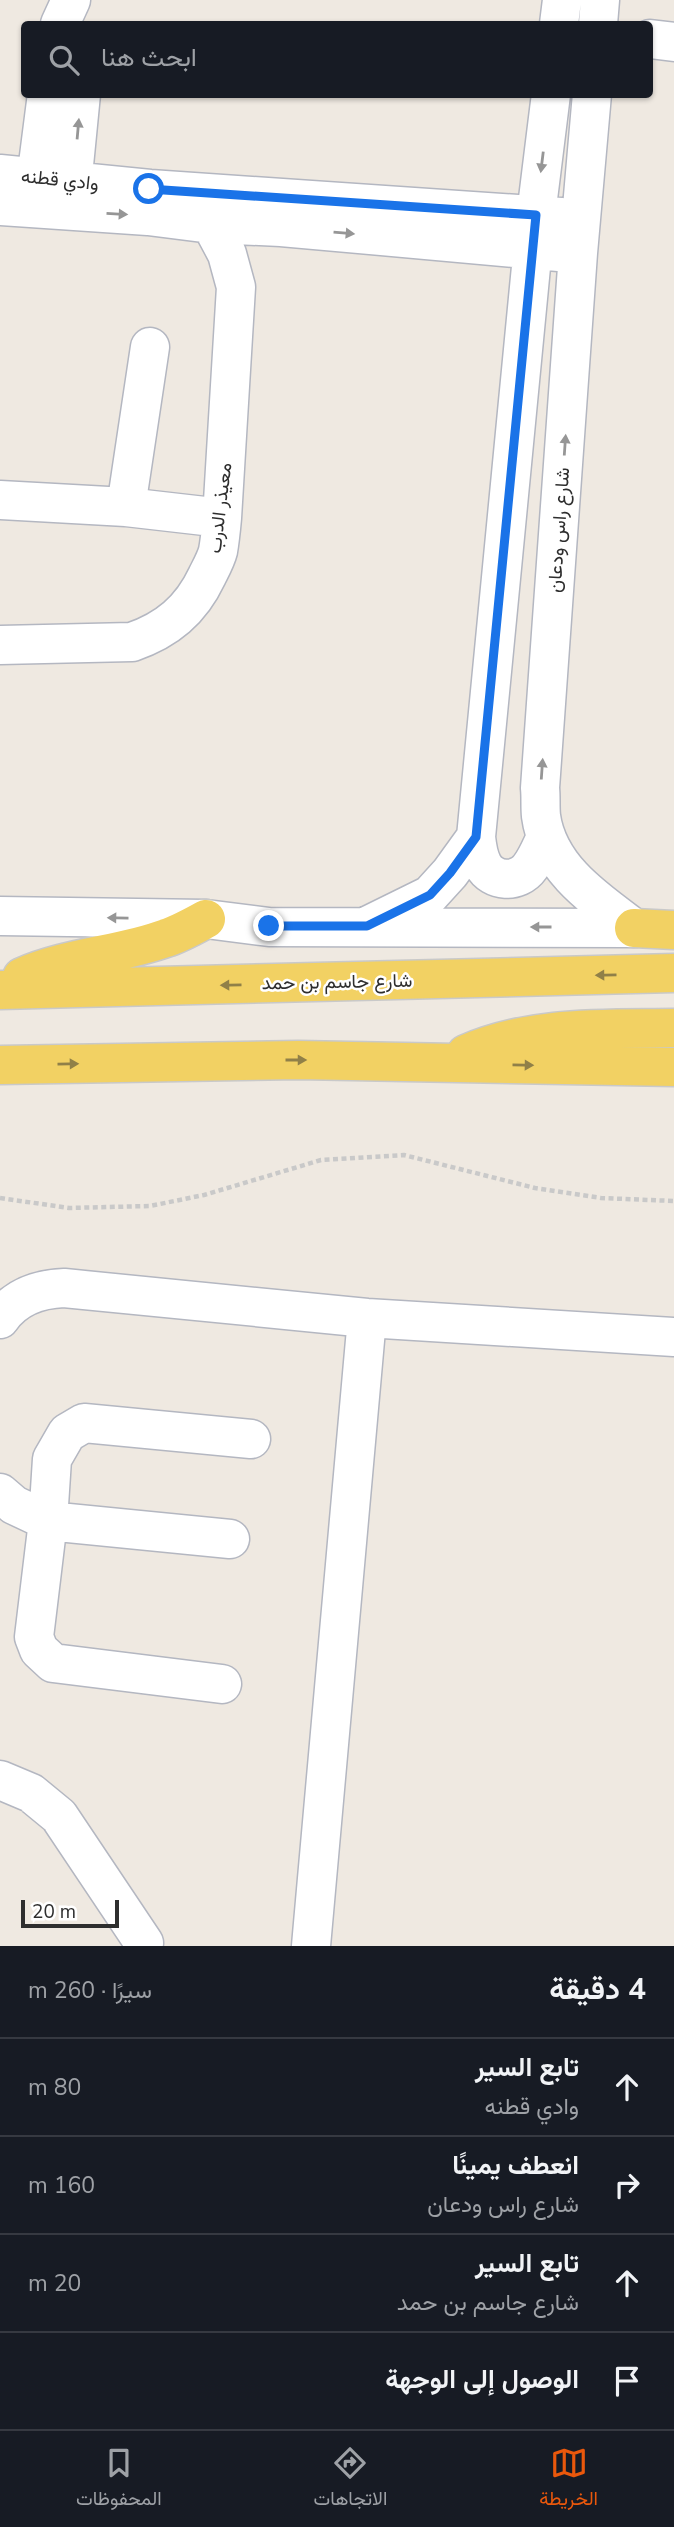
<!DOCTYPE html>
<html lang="ar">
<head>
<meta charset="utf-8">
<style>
  body { margin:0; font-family:"Nunito Sans",Vazirmatn,sans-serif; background:#20242c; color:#f1f3f6; direction:rtl }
  .scale { position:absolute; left:21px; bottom:18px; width:98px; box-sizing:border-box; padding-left:7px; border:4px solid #2e2e2e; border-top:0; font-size:19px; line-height:24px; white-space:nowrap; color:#2e2e2e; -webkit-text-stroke:5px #fff; paint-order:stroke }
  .stop { position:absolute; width:21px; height:21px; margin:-16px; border:5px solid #1a73e8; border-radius:50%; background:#fff }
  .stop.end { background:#1a73e8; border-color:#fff; box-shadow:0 2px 7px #0008 }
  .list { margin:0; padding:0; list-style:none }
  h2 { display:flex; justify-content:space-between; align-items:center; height:91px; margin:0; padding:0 28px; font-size:30px }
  h2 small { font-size:23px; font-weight:400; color:#9ea1a6 }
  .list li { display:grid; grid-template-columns:46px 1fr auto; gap:21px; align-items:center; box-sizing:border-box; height:98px; padding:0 28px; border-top:2px solid #363941 }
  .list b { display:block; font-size:26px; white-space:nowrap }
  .list p { margin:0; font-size:23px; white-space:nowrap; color:#9ea1a6 }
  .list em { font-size:23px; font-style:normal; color:#9ea1a6 }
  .icon { flex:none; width:38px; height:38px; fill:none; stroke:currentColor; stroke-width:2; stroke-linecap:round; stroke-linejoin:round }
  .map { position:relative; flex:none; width:674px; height:1946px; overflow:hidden; direction:ltr }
  .search { position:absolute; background:#171b24; box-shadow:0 2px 5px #0004; left:21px; right:21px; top:21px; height:77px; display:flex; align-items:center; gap:18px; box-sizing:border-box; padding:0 24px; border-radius:7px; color:#9ea1a6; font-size:26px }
  .sheet { height:483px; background:#171b24 }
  nav { display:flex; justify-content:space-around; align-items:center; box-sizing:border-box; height:98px; border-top:2px solid #363941; background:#171b24; font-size:19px; color:#9ea1a6 }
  nav a { display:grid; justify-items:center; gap:4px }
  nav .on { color:#ea580c }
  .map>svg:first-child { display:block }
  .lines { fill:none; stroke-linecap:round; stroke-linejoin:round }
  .minor-casing { stroke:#b4b7c1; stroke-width:41 }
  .major-casing { stroke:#c9c9c9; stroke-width:41 }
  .path { stroke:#c9c9c9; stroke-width:4.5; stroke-dasharray:5 3.5; stroke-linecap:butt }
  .minor { stroke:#fff; stroke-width:38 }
  .major { stroke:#f2d163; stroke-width:38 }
  .oneway { fill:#969696 }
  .oneway2 { fill:#908048 }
  .route { stroke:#1a73e8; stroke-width:9 }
  .labels { text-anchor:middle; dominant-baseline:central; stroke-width:5; stroke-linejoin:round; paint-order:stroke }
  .street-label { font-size:19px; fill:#2e2e2e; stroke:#fff }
</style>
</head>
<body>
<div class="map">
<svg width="674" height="1946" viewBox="0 0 674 1946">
  <rect width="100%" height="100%" fill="#efe9e1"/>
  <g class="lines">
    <g class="minor-casing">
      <path id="minor" d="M60,24l11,-24
        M559,24l3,-24
        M598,24l2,-24
        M650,39l24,3
        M592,94l-14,159 -38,535c1,9 0,19 1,28 7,52 54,83 93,112
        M0,174l150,15 411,28
        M33,203l14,-109
        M0,206l148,10 63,8 70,3 278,25
        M70,206l11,-112
        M0,500l126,7 96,11
        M126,507l24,-160
        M0,645l132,-3c35,-12 59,-32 75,-66 4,-8 9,-17 11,-25 2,-11 3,-22 4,-33l14,-231 -9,-33 -16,-30
        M476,837c1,9 2,19 7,28 9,17 35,19 47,2 7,-9 11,-20 16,-30
        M0,916l206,3 63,8 365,1
        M367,926l63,-31 20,-22 26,-36 60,-622 15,-121
        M0,1319c15,-22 38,-30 64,-31l303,30 307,19
        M0,1493l14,12 34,16 182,18
        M222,1684l-169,-21 -14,-13 -5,-13 14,-116 4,-62 15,-26 17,-10 167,16
        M0,1780l31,13 28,23 85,127
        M311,1946l56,-628"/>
    </g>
    <g class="major-casing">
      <path id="major" d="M634,928l40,2
        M22,977c45,-20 97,-22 144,-39 13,-4 27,-12 40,-19
        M0,990l674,-17
        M466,1054c66,-29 137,-25 208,-26
        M0,1065l298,-5 376,7"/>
    </g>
    <path class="path" d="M0,1198l69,10 81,-2 54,-11 117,-35 83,-5 131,33 66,10 73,3"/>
    <use href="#minor" class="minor"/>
    <use href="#major" class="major"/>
  </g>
  <defs><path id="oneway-solid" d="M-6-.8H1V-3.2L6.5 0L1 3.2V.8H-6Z" transform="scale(1.75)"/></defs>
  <g class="oneway">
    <use href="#oneway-solid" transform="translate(78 129) rotate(-85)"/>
    <use href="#oneway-solid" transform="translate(542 162) rotate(97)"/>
    <use href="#oneway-solid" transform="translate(117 214) rotate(3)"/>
    <use href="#oneway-solid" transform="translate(344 233) rotate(5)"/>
    <use href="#oneway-solid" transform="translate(565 445) rotate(-86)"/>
    <use href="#oneway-solid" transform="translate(542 769) rotate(-86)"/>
    <use href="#oneway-solid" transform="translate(118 918) rotate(-179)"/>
    <use href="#oneway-solid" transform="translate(541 927) rotate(-180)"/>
  </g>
  <g class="oneway2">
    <use href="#oneway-solid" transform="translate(606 975) rotate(179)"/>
    <use href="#oneway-solid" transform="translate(231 985) rotate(179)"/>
    <use href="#oneway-solid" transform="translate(296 1060)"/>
    <use href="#oneway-solid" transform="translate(68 1064) rotate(-1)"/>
    <use href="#oneway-solid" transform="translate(523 1065) rotate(1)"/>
  </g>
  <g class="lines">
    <path class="route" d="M149,189l387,26 -60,622 -26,36 -20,22 -63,31h-98"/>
  </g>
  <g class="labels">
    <g class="street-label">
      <text transform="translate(60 180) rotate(6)">وادي قطنه</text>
      <text transform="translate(220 508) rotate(-83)">معيذر الدرب</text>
      <text transform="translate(559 530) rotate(-86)">شارع راس ودعان</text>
      <text transform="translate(337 982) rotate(-1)">شارع جاسم بن حمد</text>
    </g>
  </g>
</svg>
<div class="scale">20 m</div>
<div class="stop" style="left:149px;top:189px"></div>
<div class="stop end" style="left:269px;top:926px"></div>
<div class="search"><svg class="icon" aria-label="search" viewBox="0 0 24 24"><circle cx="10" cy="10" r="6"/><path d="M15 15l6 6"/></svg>ابحث هنا</div>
</div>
<section class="sheet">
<h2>4 دقيقة<small>سيرًا · 260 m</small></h2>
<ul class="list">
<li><svg class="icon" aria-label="ahead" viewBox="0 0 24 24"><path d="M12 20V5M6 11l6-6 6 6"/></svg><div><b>تابع السير</b><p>وادي قطنه</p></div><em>80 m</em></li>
<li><svg class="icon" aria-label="right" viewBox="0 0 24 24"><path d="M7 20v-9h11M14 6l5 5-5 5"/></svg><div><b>انعطف يمينًا</b><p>شارع راس ودعان</p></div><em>160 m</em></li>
<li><svg class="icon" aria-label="ahead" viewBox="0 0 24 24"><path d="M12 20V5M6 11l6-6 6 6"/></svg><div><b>تابع السير</b><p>شارع جاسم بن حمد</p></div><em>20 m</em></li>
<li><svg class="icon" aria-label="arrive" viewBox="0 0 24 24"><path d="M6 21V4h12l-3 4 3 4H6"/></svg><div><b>الوصول إلى الوجهة</b></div></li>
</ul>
</section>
<nav>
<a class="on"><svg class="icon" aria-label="map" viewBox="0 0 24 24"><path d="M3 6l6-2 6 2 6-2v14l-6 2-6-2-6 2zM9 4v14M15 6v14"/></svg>الخريطة</a>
<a><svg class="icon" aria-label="directions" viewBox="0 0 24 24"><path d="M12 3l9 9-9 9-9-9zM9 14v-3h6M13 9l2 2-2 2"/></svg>الاتجاهات</a>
<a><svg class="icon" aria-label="saved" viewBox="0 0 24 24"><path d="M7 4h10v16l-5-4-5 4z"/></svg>المحفوظات</a>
</nav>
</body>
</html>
